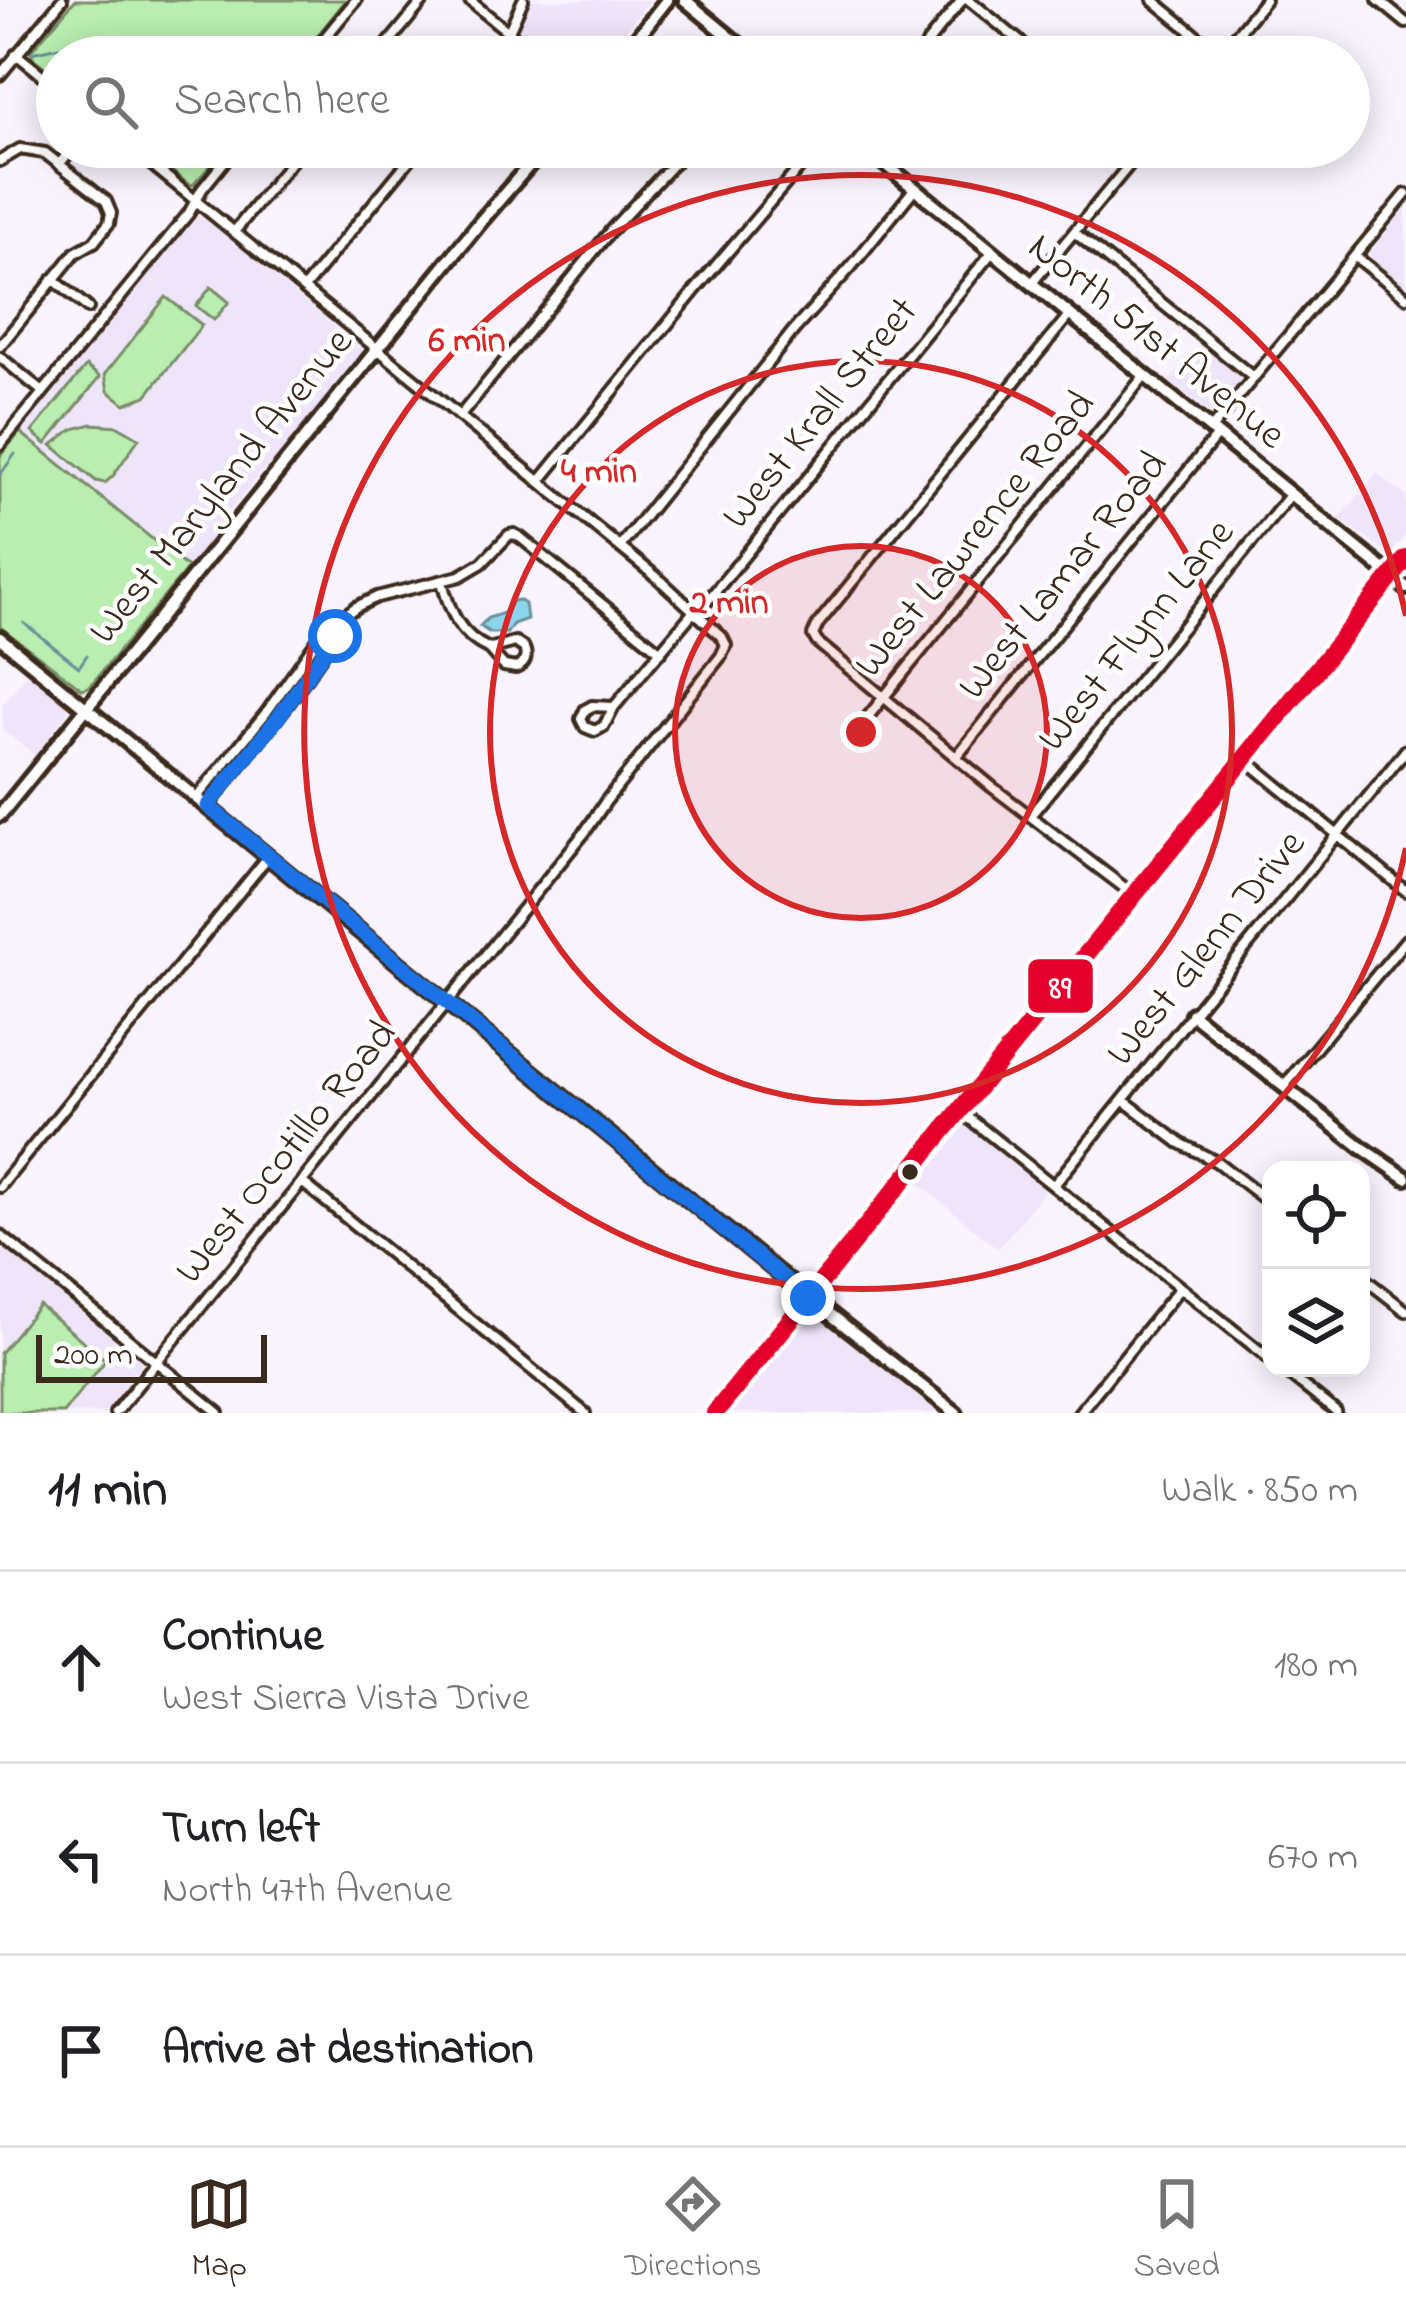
<!DOCTYPE html>
<html lang="en">
<head>
<meta charset="utf-8">
<style>
  body { margin:0; font-family:"Indie Flower",sans-serif; background:#f6f6f6; color:#202124 }
  .controls { position:absolute; right:36px; bottom:36px; display:grid; overflow:hidden; border-radius:24px; box-shadow:0 6px 30px #0003 }
  .controls button { width:108px; height:108px; display:grid; place-items:center; padding:0; border:0; border-bottom:3px solid #e0e0e0; background:#fff; color:#202124; font:60px sans-serif }
  .scale { position:absolute; left:36px; bottom:30px; width:231px; box-sizing:border-box; padding-left:12px; border:6px solid #3b2a1e; border-top:0; font-size:33px; line-height:42px; white-space:nowrap; color:#3b2a1e; -webkit-text-stroke:9px #fff; paint-order:stroke }
  .stop { position:absolute; width:36px; height:36px; margin:-27px; border:9px solid #1a73e8; border-radius:50%; background:#fff }
  .stop.end { background:#1a73e8; border-color:#fff; box-shadow:0 3px 12px #0008 }
  .list { margin:0; padding:0; list-style:none }
  h2 { display:flex; justify-content:space-between; align-items:center; height:156px; margin:0; padding:0 48px; font-size:51px }
  h2 small { font-size:39px; font-weight:400; color:#757577 }
  .list li { display:grid; grid-template-columns:78px 1fr auto; gap:36px; align-items:center; box-sizing:border-box; height:192px; padding:0 48px; border-top:3px solid #e0e0e0 }
  .list b { display:block; font-size:45px; white-space:nowrap }
  .list p { margin:0; font-size:39px; white-space:nowrap; color:#757577 }
  .list em { font-size:39px; font-style:normal; color:#757577 }
  .icon { flex:none; width:66px; height:66px; fill:none; stroke:currentColor; stroke-width:2; stroke-linecap:round; stroke-linejoin:round }
  .map { position:relative; flex:none; width:1406px; height:1413px; overflow:hidden }
  .search { position:absolute; background:#fff; box-shadow:0 6px 30px #0003; left:36px; right:36px; top:36px; height:132px; display:flex; align-items:center; gap:30px; box-sizing:border-box; padding:0 42px; border-radius:66px; color:#757577; font-size:45px }
  .sheet { height:732px; background:#fff }
  nav { display:flex; justify-content:space-around; align-items:center; box-sizing:border-box; height:168px; border-top:3px solid #e0e0e0; background:#fff; font-size:33px; color:#757577 }
  nav a { display:grid; justify-items:center; gap:6px }
  nav .on { color:#3b2a1e }
  .map>svg:first-child { display:block }
  .built { fill:#efe5fb }
  .green { fill:#b9eeb0; stroke:#7a8c67; stroke-width:3 }
  .water { fill:#8bd5ec; stroke:#6b919a; stroke-width:3 }
  .lines { fill:none; stroke-linecap:round; stroke-linejoin:round }
  .stream { stroke:#6b919a; stroke-width:3 }
  .street-casing { stroke:#3b2a1e; stroke-width:16 }
  .secondary-casing { stroke:#3b2a1e; stroke-width:20 }
  .primary-casing { stroke:#3b2a1e; stroke-width:20 }
  .street { stroke:#fff; stroke-width:8 }
  .secondary { stroke:#fff; stroke-width:10 }
  .primary { stroke:#fff; stroke-width:10 }
  .bus-1-casing { stroke:#fff; stroke-width:27 }
  .bus-1 { stroke:#e4002b; stroke-width:18 }
  .route { stroke:#1a73e8; stroke-width:15 }
  .ring { fill:none; stroke:#d62828; stroke-width:6 }
  .bus-dot { fill:#3b2a1e; stroke:#fff; stroke-width:4.5 }
  .labels { text-anchor:middle; dominant-baseline:central; stroke-width:9; stroke-linejoin:round; paint-order:stroke }
  .street-label { font-size:42px; fill:#3b2a1e; stroke:#fff }
  .centre { fill:#d62828; stroke:#fff; stroke-width:6 }
  .ring-label { font-size:36px; text-anchor:middle; font-weight:bold; fill:#d62828; stroke:#fff; stroke-width:9; stroke-linejoin:round; paint-order:stroke }
  .line-badge { stroke:#fff; stroke-width:4.5 }
  .badge-label { font-size:33px; text-anchor:middle; font-weight:bold; fill:#fff }
</style>
</head>
<body>
<div class="map">
<svg width="1406" height="1413" viewBox="0 0 1406 1413">
  <rect width="100%" height="100%" fill="#f8f3fd"/>
  <filter id="ink" filterUnits="userSpaceOnUse"><feTurbulence type="fractalNoise" baseFrequency=".00833" numOctaves="2"/><feDisplacementMap in="SourceGraphic" scale="24" xChannelSelector="R" yChannelSelector="G"/><feConvolveMatrix kernelMatrix="1 2 1 2 8 2 1 2 1" color-interpolation-filters="sRGB"/></filter>
  <g filter="url(#ink)">
    <path class="built" d="M531,0h119l-46,57h-53l-33,-27z
      M1406,207v80l-35,-29 -2,-4z
      M196,216l8,2 159,132 -2,6 -91,112 -8,3 -38,47 -1,8 -35,42 -168,-136z
      M1201,343l40,34 -1,5 -25,31h-5l-41,-32z
      M1377,473l29,23v39l-13,16 -5,2 -49,-34z
      M28,673l38,31 2,7 -33,44 -32,-24 -1,-26z
      M968,1125l76,61 -2,9 -44,54 -81,-67 46,-55z
      M0,1245l141,116v6l-37,46h-104z
      M812,1318l9,1 122,94h-212l74,-91z"/>
    <path class="green" d="M75,0h271l-46,57h-243v20l-24,-19 -2,-7z
      M143,147h84l-34,38 -5,-1z
      M211,287l18,15 -15,18 -18,-14z
      M166,297l36,28 -56,71 -21,8 -17,-13 -3,-17z
      M86,366l14,11 -54,67 -14,-12z
      M92,424l26,2 21,12 -26,38 -8,7 -9,-2 -44,-36 21,-16z
      M20,432l168,136 -99,119 -7,2 -82,-62v-171z
      M39,1305l67,55 -43,53h-63v-60z"/>
    <path class="water" d="M519,600l6,4 2,15 -14,5 -6,9h-17l-10,-7 8,-8 16,-5 8,-12z"/>
    <g class="lines">
      <path class="stream" d="M31,53l28,-6
        M0,475l15,-21
        M24,623l55,44 8,-12"/>
      <g class="street-casing">
        <path id="street" d="M469,0l70,57
          M969,0l70,57
          M1153,0l67,55
          M1378,0l28,23
          M16,54l41,33
          M1219,56l46,-56
          M309,57l47,-57
          M377,57l47,-57
          M494,57l11,-17 18,-40
          M921,57l7,-15 34,-42
          M0,75l62,-75
          M0,161l20,-12 25,4 61,48 5,12 -2,10 -15,19 -19,11 -75,93
          M60,163l14,-16
          M234,232l69,-85
          M1074,232l180,146
          M1355,256l51,41
          M53,279l35,29
          M1032,283l112,-136
          M304,288l116,-141
          M1070,314l-252,310 -5,11 4,7 175,145 142,108
          M0,357l43,35
          M460,416l152,-187 77,-82
          M1211,429l195,-235
          M0,445l189,-232 13,-24 34,-42
          M540,481l157,-193 120,-141
          M620,547l174,-217 57,-63 64,-79
          M442,582c8,30 17,53 47,67
          M696,615l297,-364
          M515,642l9,6c4,9 1,16 -8,20l-12,-2 -15,-17z
          M592,706l22,1 -10,19 -9,5 -10,-4 -4,-8 4,-9z
          M614,707l80,-96
          M854,734l291,-359
          M957,756l261,-322
          M1245,759l161,132
          M197,797l69,-84 58,-83 32,-23 21,-10 83,-21 22,-13 27,-28 5,-1 7,4 140,114
          M208,806l83,-106 44,-64 6,-15
          M1030,816l261,-322
          M1284,1086l122,-146
          M1123,1100l57,43 37,19 54,42
          M960,1111l311,249
          M302,1182l283,231
          M1054,1185l352,-435
          M0,1187l268,-330
          M0,1235l219,178
          M1361,1276l45,35
          M1281,1368l55,44
          M115,1413l470,-581 21,-31 115,-145 5,-11 -4,-8 -63,-58 -529,-432
          M1079,1413l100,-124"/>
      </g>
      <g class="secondary-casing">
        <path id="secondary" d="M622,57l45,-57
          M0,638l797,650 159,125
          M0,815l481,-594 64,-74
          M1192,1014l169,133 45,31
          M715,1413l691,-854"/>
      </g>
      <g class="primary-casing">
        <path id="primary" d="M685,0l69,57
          M864,147l542,441"/>
      </g>
      <use href="#street" class="street"/>
      <use href="#secondary" class="secondary"/>
      <use href="#primary" class="primary"/>
      <g class="bus-1-casing">
        <path id="bus-1" d="M715,1413l691,-854"/>
      </g>
      <use href="#bus-1" class="bus-1"/>
    </g>
  </g>
  <g class="lines" filter="url(#ink)">
    <path class="route" d="M335,636l-57,82 -70,88 600,492"/>
  </g>
  <circle cx="861" cy="732" r="186" fill="#d62828" fill-opacity=".12"/>
  <g class="ring">
    <circle cx="861" cy="732" r="186"/>
    <circle cx="861" cy="732" r="371"/>
    <path d="M1406 848A557 557 0 1 1 1406 616"/>
  </g>
  <circle class="bus-dot" cx="910" cy="1172" r="10"/>
  <g class="labels">
    <g class="street-label">
      <text transform="translate(1156 342) rotate(39)">North 51st Avenue</text>
      <text transform="translate(821 414) rotate(-51)">West Krall Street</text>
      <text transform="translate(222 487) rotate(-51)">West Maryland Avenue</text>
      <text transform="translate(976 535) rotate(-51)">West Lawrence Road</text>
      <text transform="translate(1064 576) rotate(-51)">West Lamar Road</text>
      <text transform="translate(1137 636) rotate(-51)">West Flynn Lane</text>
      <text transform="translate(1207 949) rotate(-51)">West Glenn Drive</text>
      <text transform="translate(287 1153) rotate(-51)">West Ocotillo Road</text>
    </g>
  </g>
  <circle cx="861" cy="732" r="18" class="centre"/>
  <g class="ring-label">
    <text x="467" y="351">6 min</text>
    <text x="599" y="482">4 min</text>
    <text x="729" y="613">2 min</text>
  </g>
  <rect class="line-badge" x="1026" y="957" width="69" height="58" rx="12" fill="#e4002b"/>
  <g class="badge-label">
    <text x="1060" y="998">89</text>
  </g>
</svg>
<div class="controls">
<button><svg class="icon" aria-label="locate" viewBox="0 0 24 24"><circle cx="12" cy="12" r="6"/><path d="M12 2v4M12 18v4M2 12h4M18 12h4"/></svg></button>
<button><svg class="icon" aria-label="layers" viewBox="0 0 24 24"><path d="M12 4l9 5-9 5-9-5zM3 14l9 5 9-5"/></svg></button>
</div>
<div class="scale">200 m</div>
<div class="stop" style="left:335px;top:636px"></div>
<div class="stop end" style="left:808px;top:1298px"></div>
<div class="search"><svg class="icon" aria-label="search" viewBox="0 0 24 24"><circle cx="10" cy="10" r="6"/><path d="M15 15l6 6"/></svg>Search here</div>
</div>
<section class="sheet">
<h2>11 min<small>Walk · 850 m</small></h2>
<ul class="list">
<li><svg class="icon" aria-label="ahead" viewBox="0 0 24 24"><path d="M12 20V5M6 11l6-6 6 6"/></svg><div><b>Continue</b><p>West Sierra Vista Drive</p></div><em>180 m</em></li>
<li><svg class="icon" aria-label="left" viewBox="0 0 24 24"><path d="M17 20v-9H6M10 6l-5 5 5 5"/></svg><div><b>Turn left</b><p>North 47th Avenue</p></div><em>670 m</em></li>
<li><svg class="icon" aria-label="arrive" viewBox="0 0 24 24"><path d="M6 21V4h12l-3 4 3 4H6"/></svg><div><b>Arrive at destination</b></div></li>
</ul>
</section>
<nav>
<a class="on"><svg class="icon" aria-label="map" viewBox="0 0 24 24"><path d="M3 6l6-2 6 2 6-2v14l-6 2-6-2-6 2zM9 4v14M15 6v14"/></svg>Map</a>
<a><svg class="icon" aria-label="directions" viewBox="0 0 24 24"><path d="M12 3l9 9-9 9-9-9zM9 14v-3h6M13 9l2 2-2 2"/></svg>Directions</a>
<a><svg class="icon" aria-label="saved" viewBox="0 0 24 24"><path d="M7 4h10v16l-5-4-5 4z"/></svg>Saved</a>
</nav>
</body>
</html>
